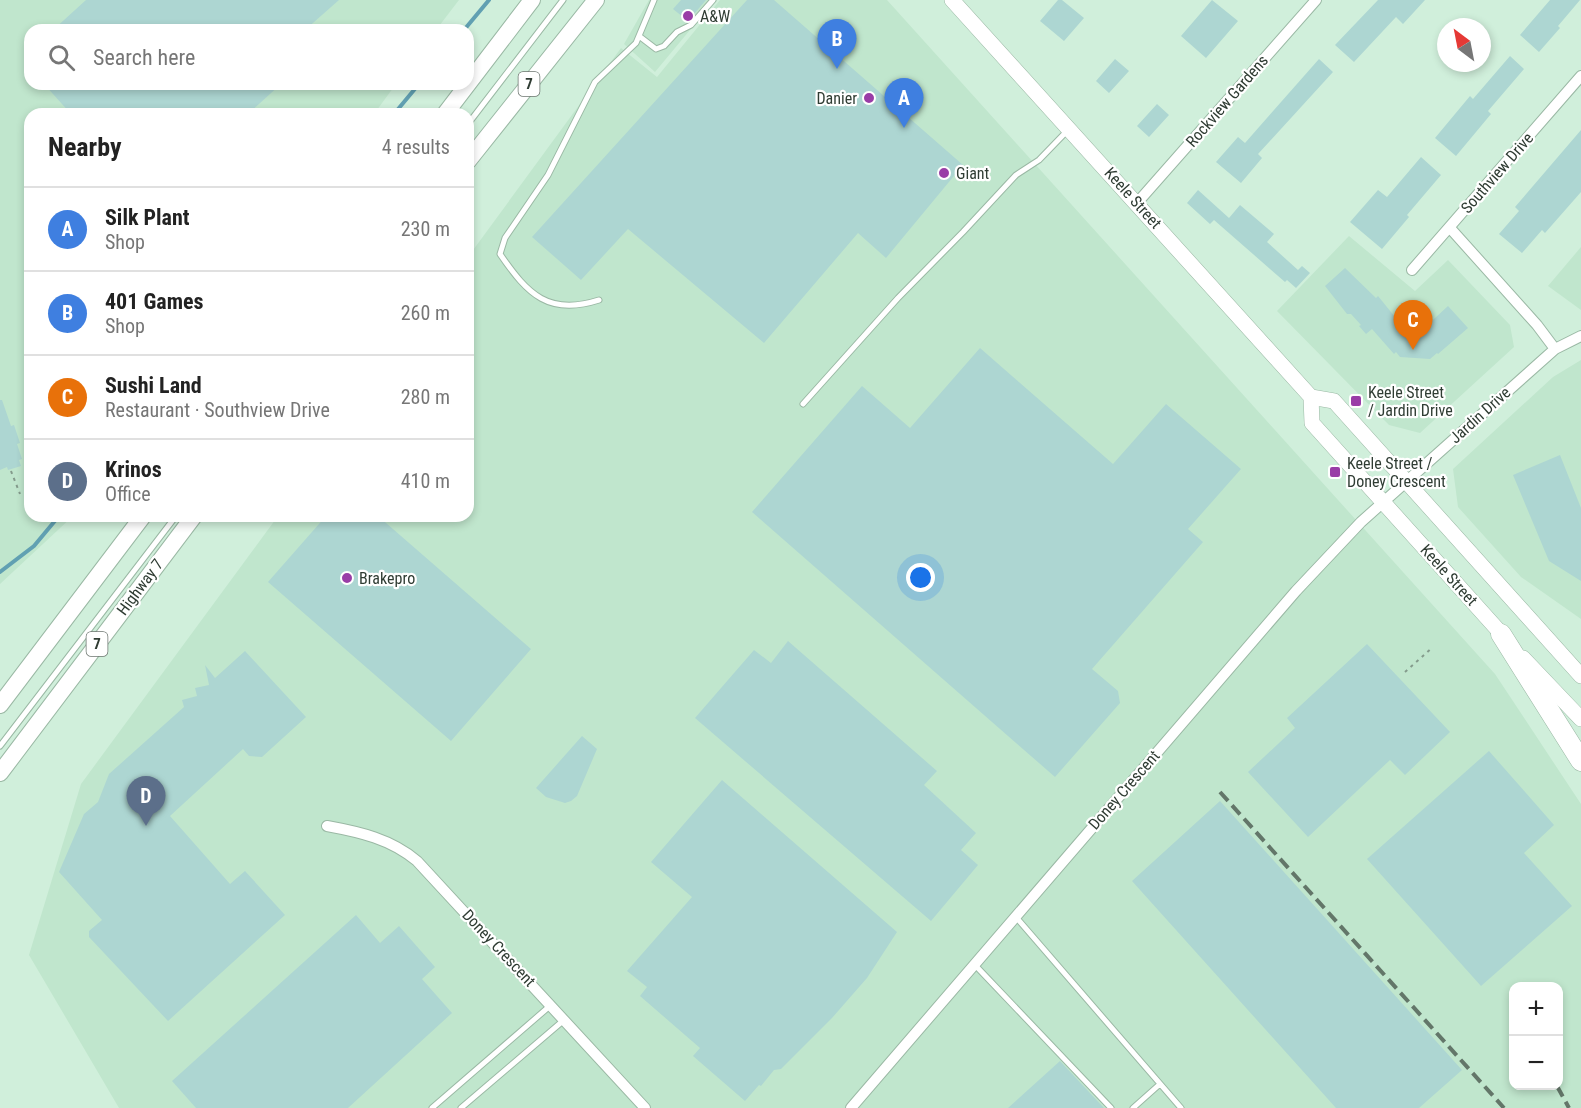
<!DOCTYPE html>
<html lang="en">
<head>
<meta charset="utf-8">
<style>
  body { margin:0; font-family:"Roboto Condensed",sans-serif; background:#f2f2f2; color:#222 }
  .controls { position:absolute; right:18px; bottom:18px; display:grid; overflow:hidden; border-radius:12px; box-shadow:0 3px 9px #0003 }
  .controls button { width:54px; height:54px; display:grid; place-items:center; padding:0; border:0; border-bottom:2px solid #e0e0e0; background:#fff; color:#222; font:30px sans-serif }
  .compass { position:absolute; left:1437px; top:18px; width:54px; height:54px; border-radius:50%; background:#fff; box-shadow:0 3px 9px #0003; rotate:328deg }
  .you { position:absolute; left:921px; top:578px; width:21px; height:21px; margin:-15px; border:4px solid #fff; border-radius:50%; background:#1a73e8; box-shadow:0 0 0 9px #1a73e833 }
  .badge { display:grid; place-items:center; width:39px; height:39px; border-radius:50%; background:#993da7; color:#fff; font-size:20px; font-weight:700 }
  .pin { position:absolute; translate:-50% -50px; filter:drop-shadow(0 2px 3px #0008) }
  .pin::after { content:''; position:absolute; top:32px; width:21px; height:18px; background:inherit; clip-path:polygon(0 0,100% 0,50% 100%) }
  .list { margin:0; padding:0; list-style:none }
  h2 { display:flex; justify-content:space-between; align-items:center; height:78px; margin:0; padding:0 24px; font-size:26px }
  h2 small { font-size:20px; font-weight:400; color:#767676 }
  .list li { display:grid; grid-template-columns:39px 1fr auto; gap:18px; align-items:center; box-sizing:border-box; height:84px; padding:0 24px; border-top:2px solid #e0e0e0 }
  .list b { display:block; font-size:22px; white-space:nowrap }
  .list p { margin:0; font-size:20px; white-space:nowrap; color:#767676 }
  .list em { font-size:20px; font-style:normal; color:#767676 }
  .icon { flex:none; width:33px; height:33px; fill:none; stroke:currentColor; stroke-width:2; stroke-linecap:round; stroke-linejoin:round }
  .map { position:relative; flex:none; width:1581px; height:1108px; overflow:hidden }
  .search { position:absolute; background:#fff; box-shadow:0 3px 9px #0003; left:24px; top:24px; width:450px; height:66px; display:flex; align-items:center; gap:15px; box-sizing:border-box; padding:0 21px; border-radius:18px; color:#767676; font-size:22px }
  .panel { position:absolute; background:#fff; box-shadow:0 3px 9px #0003; left:24px; top:108px; width:450px; height:414px; border-radius:18px }
  .map>svg:first-child { display:block }
  .built { fill:#c0e6cd; fill-rule:evenodd }
  .lines { fill:none; stroke-linecap:round; stroke-linejoin:round }
  .stream { stroke:#61a0b2; stroke-width:4 }
  .building { fill:#add6d2 }
  .service-casing { stroke:#9ab8a4; stroke-width:7 }
  .minor-casing { stroke:#9ab8a4; stroke-width:12 }
  .secondary-casing { stroke:#9ab8a4; stroke-width:16 }
  .primary-casing { stroke:#9ab8a4; stroke-width:18 }
  .motorway-casing { stroke:#9ab8a4; stroke-width:21 }
  .path { stroke:#849b8c; stroke-width:2; stroke-dasharray:3 4.5; stroke-linecap:butt }
  .service { stroke:#fff; stroke-width:5 }
  .minor { stroke:#fff; stroke-width:10 }
  .secondary { stroke:#fff; stroke-width:15 }
  .primary { stroke:#fff; stroke-width:16 }
  .motorway { stroke:#fff; stroke-width:20 }
  .rail { stroke:#637669; stroke-width:4; stroke-dasharray:12 6; stroke-linecap:butt }
  .poi-dot { fill:#993da7; stroke:#fff; stroke-width:2 }
  .labels { text-anchor:middle; dominant-baseline:central; stroke-width:4.5; stroke-linejoin:round; paint-order:stroke }
  .shield { fill:#fff; stroke:#6d7670; stroke-width:1.5 }
  .shield-label { font-size:15px; font-weight:bold; fill:#2f3c33 }
  .poi-label { font-size:16px; fill:#2f3c33; stroke:#fff; text-anchor:start }
  .street-label { font-size:16px; fill:#2f3c33; stroke:#fff }
</style>
</head>
<body>
<div class="map">
<svg width="1581" height="1108" viewBox="0 0 1581 1108">
  <rect width="100%" height="100%" fill="#d0efdb"/>
  <path class="built" d="M0,0h459l-23,30h-406v54h366l-22,30h-344v402h43l-73,68z
    M649,0h66l-60,72 -31,-28z
    M720,0h167l608,674 86,130v304h-1462l-90,-153 52,-171 197,-268h190v-259l153,-209 36,29zM1514,986h44v100h-44z
    M1349,236l66,55 33,-31 62,65 4,22 -94,86 -31,-8 -112,-114z
    M1581,247v63l-33,-24z
    M1581,360v259l-60,-42 -63,-70 -5,-38 100,-92z"/>
  <g class="lines">
    <path class="stream" d="M464,30l25,-30
      M394,114l25,-30
      M0,572l34,-26 25,-30"/>
  </g>
  <path class="building" d="M86,0h253l-34,30h-252z
    M681,0h25l-18,21 -15,-12z
    M747,0h27l189,165 -77,93 -28,-25 -94,110 -136,-114 -47,51 -49,-43z
    M1058,0h4l22,18 -20,23 -24,-20z
    M1212,0l26,21 -32,37 -25,-22z
    M1378,0h47l-22,24 -7,-7 -42,45 -19,-17z
    M1550,0h30l-22,26 2,2 -21,24 -19,-17z
    M1510,56l14,13 -36,42 3,3 -35,42 -21,-18 35,-42 3,3z
    M1115,59l14,12 -20,22 -13,-12z
    M1319,59l14,13 -75,82 4,4 -21,25 -25,-21 22,-25 7,6z
    M44,84h237l-33,30h-177z
    M1157,104l12,11 -20,22 -12,-11z
    M1581,130v62l-36,41 -3,-3 -20,23 -23,-19 20,-23 -4,-4z
    M1421,157l20,18 -34,40 2,2 -27,32 -32,-27 28,-32 9,7z
    M1198,190l31,28 11,-13 34,29 -7,8 31,28 4,-4 8,7 -14,15 -9,-8 -2,2 -71,-62 -4,4 -23,-21z
    M1345,268l31,30 2,-2 17,21 8,-7 18,21 27,-25 20,22 -30,26 -1,-1 -7,6 -30,-2 -4,-5 -2,2 -22,-25 -6,5 -7,-8 2,-1 -10,-11h-4l-22,-28z
    M980,348l133,116 53,-60 75,65 -53,60 15,13 -111,127 26,22 2,12 -65,74 -303,-265 110,-126 48,42z
    M0,400h2l9,26 3,-1 6,18 -3,1 5,15 -3,1 2,6 -13,4 -1,-3 -7,3z
    M1560,455l21,53v73l-32,-20 -36,-86z
    M326,516h52l153,133 -80,92 -183,-159z
    M788,641l149,130 -13,14 52,48 -15,17 17,15 -47,56 -236,-203 59,-68 17,13z
    M1367,644l83,88 -45,43 -15,-15 -82,77 -60,-65 47,-44 -8,-10z
    M245,651l61,66 -44,40 -13,-1 -6,-7 -73,67 60,68 15,-13 40,44 -117,106 -79,-84v-6l13,-11 -43,-48 25,-58 14,-12 11,-28 75,-67 -2,-7 15,-4 -2,-8 14,-3 -4,-20 10,13z
    M582,736l15,13 -20,47 -6,5 -6,2 -19,-6 -10,-9z
    M1489,751l65,74 -30,28 48,53 -91,80 -114,-127z
    M722,780l175,152 -30,46 -35,40 -51,51 -7,1 -13,16 -2,-1 -14,16 -52,-45 7,-8 -60,-52 7,-9 -20,-16 65,-74 -41,-35z
    M1220,801l242,269 -43,38h-83l-204,-227z
    M356,915l24,28 19,-17 36,41 -13,12 30,34 -104,95h-152l-24,-27z
    M1060,1061l44,47h-96z"/>
  <g class="lines">
    <g class="service-casing">
      <path id="service" d="M639,36l17,13 8,-3 13,-14 14,-7 22,-25
        M468,124l95,-124
        M599,300c-50,16 -71,-5 -99,-46l5,-16 43,-63 47,-93 41,-39 18,-43
        M803,404l95,-106 65,-66 53,-57 23,-15 29,-30
        M0,746l176,-230
        M1015,916l166,192
        M974,964l137,144
        M432,1108l119,-103
        M461,1108l103,-88
        M1133,1108l27,-24"/>
    </g>
    <g class="minor-casing">
      <path id="minor" d="M1137,203l179,-203
        M1450,228l87,97 18,24
        M1412,270l169,-194
        M327,826c33,6 64,13 90,35l228,247
        M851,1108l445,-517 65,-69 194,-173 26,-13"/>
    </g>
    <g class="secondary-casing">
      <path id="secondary" d="M952,0l359,397 23,4 247,275
        M1311,397l1,26 195,217
        M1523,658l58,61"/>
    </g>
    <g class="primary-casing">
      <path id="primary" d="M445,114l87,-114
        M468,161l128,-161
        M0,705l143,-189
        M0,773l194,-257"/>
    </g>
    <g class="motorway-casing">
      <path id="motorway" d="M1501,634l80,127"/>
    </g>
    <path class="path" d="M11,471l9,23
      M1405,672l28,-25"/>
    <use href="#service" class="service"/>
    <use href="#minor" class="minor"/>
    <use href="#secondary" class="secondary"/>
    <use href="#primary" class="primary"/>
    <use href="#motorway" class="motorway"/>
    <path class="rail" d="M1220,792l284,316
      M1557,1086l12,22"/>
  </g>
  <g class="poi-dot">
    <circle cx="688" cy="16" r="6"/>
    <circle cx="869" cy="98" r="6"/>
    <circle cx="944" cy="173" r="6"/>
    <rect x="1350" y="395" width="12" height="12" rx="3"/>
    <rect x="1329" y="466" width="12" height="12" rx="3"/>
    <circle cx="347" cy="578" r="6"/>
  </g>
  <g class="labels">
    <g class="shield">
      <rect x="518.5" y="72" width="21" height="24" rx="4.5"/>
      <rect x="86.5" y="632" width="21" height="24" rx="4.5"/>
    </g>
    <g class="shield-label">
      <text x="529" y="84">7</text>
      <text x="97" y="644">7</text>
    </g>
    <g class="poi-label">
      <text x="700" y="16">A&amp;W</text>
      <text x="857" y="98" text-anchor="end">Danier</text>
      <text x="956" y="173">Giant</text>
      <text x="1368" y="392">Keele Street<tspan x="1368" dy="18">/ Jardin Drive</tspan></text>
      <text x="1347" y="463">Keele Street /<tspan x="1347" dy="18">Doney Crescent</tspan></text>
      <text x="359" y="578">Brakepro</text>
    </g>
    <g class="street-label">
      <text transform="translate(1227 101) rotate(-49)">Rockview Gardens</text>
      <text transform="translate(1497 173) rotate(-49)">Southview Drive</text>
      <text transform="translate(1133 198) rotate(48)">Keele Street</text>
      <text transform="translate(1480 415) rotate(-42)">Jardin Drive</text>
      <text transform="translate(1449 575) rotate(48)">Keele Street</text>
      <text transform="translate(140 587) rotate(-53)">Highway 7</text>
      <text transform="translate(1124 790) rotate(-49)">Doney Crescent</text>
      <text transform="translate(499 948) rotate(47)">Doney Crescent</text>
    </g>
  </g>
</svg>
<div class="controls">
<button>+</button>
<button>−</button>
</div>
<svg class="compass" viewBox="-18 -18 36 36"><path d="M0-13l5 13h-10z" fill="#e53935"/><path d="M0 13l5-13h-10z" fill="#767676"/></svg>
<div class="you"></div>
<div class="pin badge" style="left:904px;top:128px;background:#3f7fe0">A</div>
<div class="pin badge" style="left:837px;top:69px;background:#3f7fe0">B</div>
<div class="pin badge" style="left:1413px;top:350px;background:#e8710a">C</div>
<div class="pin badge" style="left:146px;top:826px;background:#5c6f8a">D</div>
<div class="search"><svg class="icon" aria-label="search" viewBox="0 0 24 24"><circle cx="10" cy="10" r="6"/><path d="M15 15l6 6"/></svg>Search here</div>
<section class="panel">
<h2>Nearby<small>4 results</small></h2>
<ul class="list">
<li><span class="badge" style="background:#3f7fe0">A</span><div><b>Silk Plant</b><p>Shop</p></div><em>230 m</em></li>
<li><span class="badge" style="background:#3f7fe0">B</span><div><b>401 Games</b><p>Shop</p></div><em>260 m</em></li>
<li><span class="badge" style="background:#e8710a">C</span><div><b>Sushi Land</b><p>Restaurant · Southview Drive</p></div><em>280 m</em></li>
<li><span class="badge" style="background:#5c6f8a">D</span><div><b>Krinos</b><p>Office</p></div><em>410 m</em></li>
</ul>
</section>
</div>
</body>
</html>
